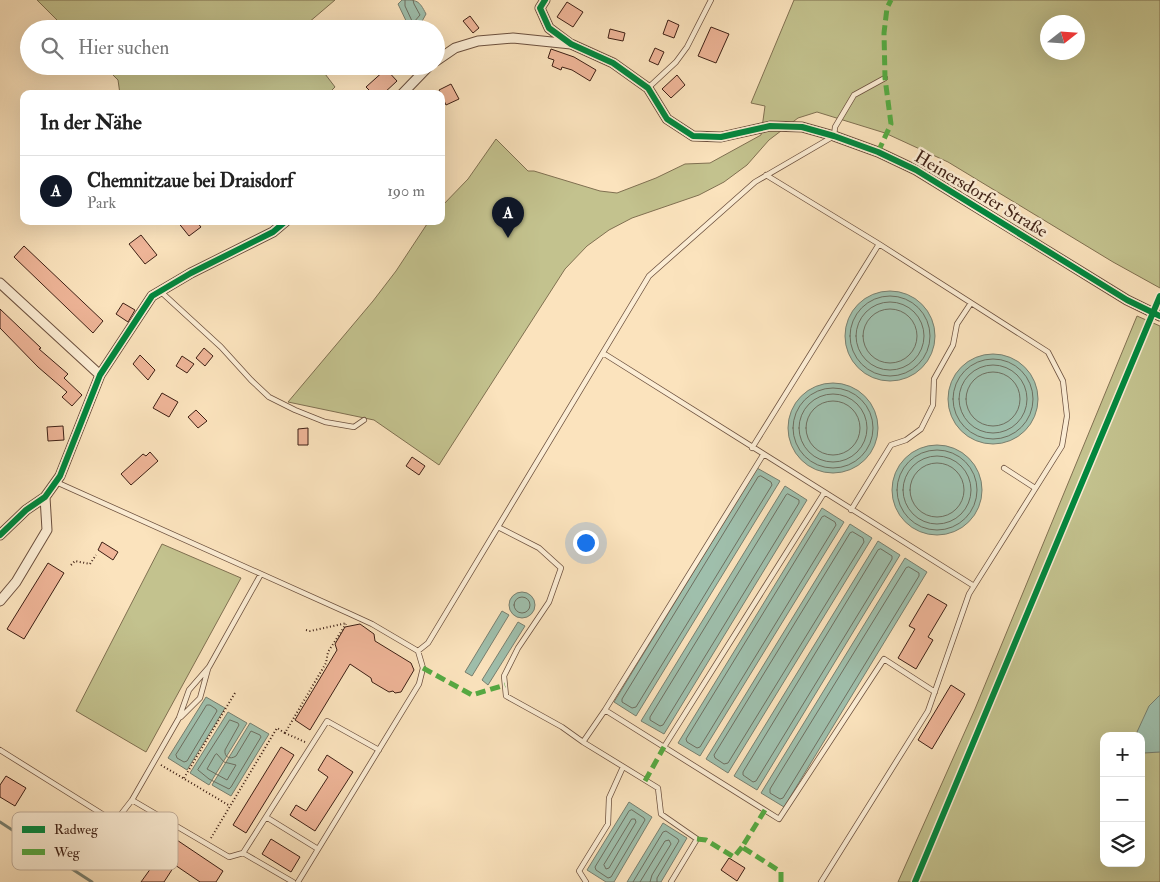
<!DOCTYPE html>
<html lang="de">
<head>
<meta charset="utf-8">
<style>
  body { margin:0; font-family:"IM FELL Double Pica",serif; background:#f2f2f2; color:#222 }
  .controls { position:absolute; right:15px; bottom:15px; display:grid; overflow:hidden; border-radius:10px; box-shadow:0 5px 20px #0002 }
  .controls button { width:45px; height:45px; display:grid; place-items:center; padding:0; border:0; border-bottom:1px solid #e0e0e0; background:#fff; color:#222; font:25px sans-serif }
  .compass { position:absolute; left:1040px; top:15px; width:45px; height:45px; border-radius:50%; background:#fff; box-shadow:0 5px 20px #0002; rotate:73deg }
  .you { position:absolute; left:585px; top:542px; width:18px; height:18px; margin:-12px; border:4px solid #fff; border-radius:50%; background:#1a73e8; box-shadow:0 0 0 8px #1a73e833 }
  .badge { display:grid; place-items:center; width:32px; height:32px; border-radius:50%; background:#111827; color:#fff; font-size:16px; font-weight:700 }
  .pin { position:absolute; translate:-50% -41px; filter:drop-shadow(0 1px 2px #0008) }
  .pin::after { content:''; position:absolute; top:26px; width:18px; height:15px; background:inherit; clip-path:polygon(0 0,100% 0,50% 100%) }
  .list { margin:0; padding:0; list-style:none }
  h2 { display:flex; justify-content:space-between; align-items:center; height:65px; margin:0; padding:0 20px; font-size:21px }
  h2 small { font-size:16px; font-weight:400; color:#767676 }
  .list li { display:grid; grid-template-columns:32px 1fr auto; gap:15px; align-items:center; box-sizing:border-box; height:70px; padding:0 20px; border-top:1px solid #e0e0e0 }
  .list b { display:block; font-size:19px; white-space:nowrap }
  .list p { margin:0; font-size:16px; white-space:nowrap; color:#767676 }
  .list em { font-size:16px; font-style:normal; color:#767676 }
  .icon { flex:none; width:28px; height:28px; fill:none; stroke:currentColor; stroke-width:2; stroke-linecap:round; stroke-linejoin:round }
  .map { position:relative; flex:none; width:1160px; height:882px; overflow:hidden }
  .search { position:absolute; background:#fff; box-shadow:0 5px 20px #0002; left:20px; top:20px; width:425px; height:55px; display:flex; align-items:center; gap:12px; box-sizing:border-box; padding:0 18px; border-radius:28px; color:#767676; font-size:19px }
  .panel { position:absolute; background:#fff; box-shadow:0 5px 20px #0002; left:20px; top:90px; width:425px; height:135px; border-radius:10px }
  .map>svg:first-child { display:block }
  .green { fill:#c3c28e; stroke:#807051; fill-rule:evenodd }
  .water { fill:#9fbfac; stroke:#787f6f }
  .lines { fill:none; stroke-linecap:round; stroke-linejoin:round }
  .shore { stroke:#6e6f60; stroke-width:1 }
  .stream { stroke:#787f6f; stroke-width:3 }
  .building { fill:#efb598; stroke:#3d1f14 }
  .lane-casing { stroke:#6c503e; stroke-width:6 }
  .street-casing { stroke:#6c503e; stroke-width:11 }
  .path { stroke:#3d1f14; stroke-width:2; stroke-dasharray:1 2.5; stroke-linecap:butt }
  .lane { stroke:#fcedd4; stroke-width:4.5 }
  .street { stroke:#fcedd4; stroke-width:9 }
  .quiet { stroke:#55aa42; stroke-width:5; stroke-dasharray:10 5; stroke-linecap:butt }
  .cycleway-casing { stroke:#fcedd4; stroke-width:9 }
  .cycleway { stroke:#00873e; stroke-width:6 }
  .labels { text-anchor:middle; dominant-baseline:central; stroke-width:5; stroke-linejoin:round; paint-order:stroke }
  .street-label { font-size:18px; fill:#3d1f14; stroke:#fcedd4 }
  .key { fill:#fcedd4; stroke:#c3af9a; stroke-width:1 }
  .key-label { font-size:14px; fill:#3d1f14 }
</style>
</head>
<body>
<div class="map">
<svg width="1160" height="882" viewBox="0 0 1160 882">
  <rect width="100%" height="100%" fill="#fbe3bd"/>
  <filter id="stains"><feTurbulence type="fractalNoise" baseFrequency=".004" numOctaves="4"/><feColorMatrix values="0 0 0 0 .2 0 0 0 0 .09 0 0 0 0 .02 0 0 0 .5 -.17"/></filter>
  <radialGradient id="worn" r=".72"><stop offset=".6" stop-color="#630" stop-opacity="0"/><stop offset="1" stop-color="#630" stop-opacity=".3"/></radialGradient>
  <path class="green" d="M37,0h298l-34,29h-235z
    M794,0h366v288l-47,-26 -165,-100 -63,-29 -68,-21 -19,6 -29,22 -22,25 -23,17 -25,13 -67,23 -23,12 -22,16 -22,23 -126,196 -65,-45 -86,-18 85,-101 23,-30 33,-50h12v-14l27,-28 28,-40 32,32h6l66,20 17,2 39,-15 29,-14 25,-1 51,-28 4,-29 -14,-3zM1048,22h30v30h-30z
    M104,66h215l16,21 -7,7h-208l-2,-14z
    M1137,316l23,10v556h-262l77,-173zM1104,736h37v127h-37z
    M162,544l79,34 -95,174 -70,-41z"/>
  <path class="water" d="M402,0c15,0 17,0 24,14l-6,11 -6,4 -5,-2 -11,-23z
    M845 336a45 45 0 1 1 90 0a45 45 0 1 1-90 0Z
    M948 399a45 45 0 1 1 90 0a45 45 0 1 1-90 0Z
    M788 428a45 45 0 1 1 90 0a45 45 0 1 1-90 0Z
    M892 490a45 45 0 1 1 90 0a45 45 0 1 1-90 0Z
    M757,468l23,13 -144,235 -22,-14z
    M785,486l22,14 -143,234 -23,-13z
    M822,508l22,14 -144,234 -22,-13z
    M850,524l22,14 -144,235 -22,-14z
    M878,541l22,14 -143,235 -23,-14z
    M905,558l22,14 -143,235 -23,-14z
    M509 605a13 13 0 1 1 26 0a13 13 0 1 1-26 0Z
    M502,611l7,4 -37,61 -7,-4z
    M518,622l7,4 -37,59 -6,-5z
    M1160,695v57l-16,1 -3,-7v-10h-3l-1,-4 12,-26z
    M206,697l19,11 -38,62 -19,-12z
    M228,712l19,11 -38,62 -19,-12z
    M250,723l19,11 -38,62 -19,-11z
    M629,802l23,15 -38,65h-8l-19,-12z
    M663,823l24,15 -26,44h-34z"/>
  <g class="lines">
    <path class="shore" d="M405,0v6l7,15 2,1 6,-7 -6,-11 -1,-4
      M850 336a40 40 0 1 1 80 0a40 40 0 1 1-80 0Z
      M856 336a34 34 0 1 1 68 0a34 34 0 1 1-68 0Z
      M863 336a27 27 0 1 1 54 0a27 27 0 1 1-54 0Z
      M953 399a40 40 0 1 1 80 0a40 40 0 1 1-80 0Z
      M959 399a34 34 0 1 1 68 0a34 34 0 1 1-68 0Z
      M966 399a27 27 0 1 1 54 0a27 27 0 1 1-54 0Z
      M793 428a40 40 0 1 1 80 0a40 40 0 1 1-80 0Z
      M799 428a34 34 0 1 1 68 0a34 34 0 1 1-68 0Z
      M806 428a27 27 0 1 1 54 0a27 27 0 1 1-54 0Z
      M897 490a40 40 0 1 1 80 0a40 40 0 1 1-80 0Z
      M903 490a34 34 0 1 1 68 0a34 34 0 1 1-68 0Z
      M910 490a27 27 0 1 1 54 0a27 27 0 1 1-54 0Z
      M761,476l10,6 1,3 -136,222 -4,1 -10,-6v-3l136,-222z
      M788,494l11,6v3l-136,222 -3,1 -10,-6v-3l136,-222z
      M825,516l10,6 1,3 -136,222 -3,1 -10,-6 -1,-3 136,-222z
      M853,532l10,6 1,4 -136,221 -4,1 -9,-6 -1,-3 136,-222z
      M881,549l11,7v3l-136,222 -3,1 -10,-7v-3l135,-222z
      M909,567l10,6v3l-136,222 -3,1 -10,-6v-4l136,-221z
      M514 605a8 8 0 1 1 16 0a8 8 0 1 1-16 0Z
      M207,705h3l6,4 1,2 -30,50 -3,1 -7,-4 -1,-3z
      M230,720l8,3 1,2 -14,25c-1,7 5,10 11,6l15,-25 9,4 1,2 -30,50 -2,2 -20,-10 -11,-9z
      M217,754l7,8 12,3 -9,15 -20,-11 8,-14z
      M632,810l12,8 1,2 -34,57 -3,1 -12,-8 -1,-3 34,-56z
      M632,819h3l1,3 -27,46 -3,1 -2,-4z
      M633,882l30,-50 3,-1 12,8 1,2 -22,37v4
      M640,882l25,-41 4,-1 2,4 -19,31 -2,7"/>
    <path class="stream" d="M0,822l92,60"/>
  </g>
  <path class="building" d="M567,2l16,10 -10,15 -16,-10z
    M470,16l9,12 -6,5 -10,-12z
    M668,20l11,5 -5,13 -11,-4z
    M711,27l18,7 -13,29 -18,-7z
    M610,29l15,4 -2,8 -15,-3z
    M655,48l9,4 -6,13 -9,-4z
    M551,49l23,8 22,13 -6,11 -18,-11 -10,-3 -1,3 -9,-4 2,-6 -6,-2z
    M386,69l11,12 -14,13h-10l-7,-7z
    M677,75l8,10 -14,13 -9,-9z
    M451,84l8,15 -13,6 -7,-15z
    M177,221h19l5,6 -12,9z
    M141,235l16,20 -12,9 -16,-20z
    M24,246l79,75 -10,12 -79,-76z
    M123,303l12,7 -7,12 -12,-8z
    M0,309l41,39 -2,1 29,25 -4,4 18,17 -10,11 -10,-9 5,-5 -29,-25 -38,-39z
    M204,348l9,8 -8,10 -9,-8z
    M140,355l15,15 -7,10 -15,-16z
    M182,356l12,8 -7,9 -11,-7z
    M162,393l16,9 -9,15 -16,-9z
    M196,410l11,11 -9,7 -10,-11z
    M63,426l1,14 -16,1 -1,-14z
    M308,428v17h-10v-16z
    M150,452l8,9 -27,24 -10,-11 22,-20 3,2z
    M412,457l13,9 -6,9 -13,-9z
    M102,542l16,10 -5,8 -15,-10z
    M48,563l16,10 -40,66 -17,-10z
    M928,594l19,11 -19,32 5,3 -17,29 -18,-11 17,-29 -6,-3z
    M360,624l14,10 1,7 36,22 3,7 -13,22 -6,1 -2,-2 -4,1 -17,-10 -1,-4 -21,-14 -40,66 -15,-10 42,-70 -2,-6 10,-17z
    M951,685l14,9 -33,55 -14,-9z
    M281,747l13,8 -48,78 -13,-8z
    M327,755l26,17 -38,59 -25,-16 6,-10 10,6 22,-34 -10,-7z
    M6,776l20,12 -11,18 -15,-9v-12z
    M162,830l61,41 -7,11h-16l-25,-17 -11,17h-23l10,-14 -15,-10 9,-13z
    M271,839l29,18 -9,15 -29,-18z
    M729,858l16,10 -8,13 -16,-11z"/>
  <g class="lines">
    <g class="lane-casing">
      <path id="lane" d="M648,88l28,-26 11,-15 24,-47
        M766,175l113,69 169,108 15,29 4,35 -5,30 -93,148 -41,117 -107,171
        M160,291l61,56 30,33 18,17 26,13 30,12 29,5 10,-7
        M603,353l371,233
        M752,448l127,-204
        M1004,468l31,20
        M56,482l292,131 24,11 46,27 10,-8 221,-367 106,-94 79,-46 1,-9 19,-32 31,-17
        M851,510l40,-65 15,-5 15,-11 12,-24 1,-26 19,-34 4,-21 14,-21
        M498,527l41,21 22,20 -12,34 -31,46 -14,28 2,20 56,31 21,15 75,46 3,26 36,25 -26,43
        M605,710l158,-255
        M181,717l19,-19 8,-29
        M583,742l22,-32 174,109 105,-160 51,33
        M664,747l160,-254
        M0,750l107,67 11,1 14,-18 97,57 14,-4 50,29
        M132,800l47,-82 10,-28 20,-23 52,-93
        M266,817l52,32
        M243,853l84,-132 52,29
        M298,882l121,-198 4,-16 -5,-17
        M586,882l-7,-11 29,-47 1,-26 14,-31"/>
    </g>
    <g class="street-casing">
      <path id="street" d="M545,0l-5,8 9,20 20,15
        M436,61l19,-13 23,-7 35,-3 58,6 42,19 35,25 19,31 26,17 28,1 49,-11 32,1 32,9 44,16 38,18 211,130 33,16
        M402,94l27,-28
        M0,283l100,92
        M0,535l26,-25 19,-13 15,-21 40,-101 52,-79 39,-23 82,-41 13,-11
        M0,601l16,-19 31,-52 -2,-33"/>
    </g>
    <path class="path" d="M71,565l4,-4 15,3 6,-9
      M306,630l4,1 37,-8
      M305,742l-20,-9 41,-70 2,-11 18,-28
      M161,765l69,41
      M184,778l51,-85
      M211,838l66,-110 8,5"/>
    <use href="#lane" class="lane"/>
    <use href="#street" class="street"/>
    <path class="quiet" d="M878,152l13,-28 -6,-46 -1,-45 3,-25 4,-8
      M423,668l49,27 33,-10
      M645,781l19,-34
      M765,810l-23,37 39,25v10
      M697,839l9,1 28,17 8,-10"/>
    <g class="cycleway-casing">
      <path id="cycleway" d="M545,0l-5,8 9,20 22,16 42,19 35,25 19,31 26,17 28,1 49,-11 32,1 32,9 44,16 38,18 211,130 33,16
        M0,535l26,-25 19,-13 15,-21 40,-101 52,-79 39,-23 82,-41 13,-11
        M915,882l245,-586"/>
    </g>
    <use href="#cycleway" class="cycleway"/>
  </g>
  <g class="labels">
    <g class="street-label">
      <text transform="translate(981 194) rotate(31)">Heinersdorfer Straße</text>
    </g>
  </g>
  <rect x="12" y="812" width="166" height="58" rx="8" class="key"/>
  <rect x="22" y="826" width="23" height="7" fill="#00873e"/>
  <rect x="22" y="849" width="23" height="6" fill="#55aa42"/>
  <g class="key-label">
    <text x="54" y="834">Radweg</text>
    <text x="54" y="857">Weg</text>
  </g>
  <rect width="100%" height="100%" filter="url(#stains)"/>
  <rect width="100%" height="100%" fill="url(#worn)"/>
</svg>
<div class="controls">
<button>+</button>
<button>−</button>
<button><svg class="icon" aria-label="layers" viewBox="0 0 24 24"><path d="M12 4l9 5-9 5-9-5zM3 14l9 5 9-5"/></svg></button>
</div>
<svg class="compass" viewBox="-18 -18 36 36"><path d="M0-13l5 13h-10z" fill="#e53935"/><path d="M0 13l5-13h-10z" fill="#767676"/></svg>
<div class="you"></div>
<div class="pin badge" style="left:508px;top:238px">A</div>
<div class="search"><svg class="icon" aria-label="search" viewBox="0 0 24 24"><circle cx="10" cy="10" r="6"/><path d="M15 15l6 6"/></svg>Hier suchen</div>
<section class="panel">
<h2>In der Nähe<small></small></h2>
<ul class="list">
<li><span class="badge">A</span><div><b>Chemnitzaue bei Draisdorf</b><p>Park</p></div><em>190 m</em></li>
</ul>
</section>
</div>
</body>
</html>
